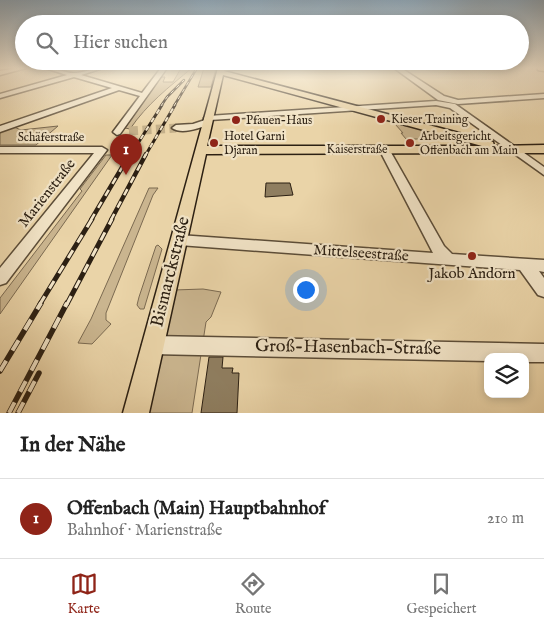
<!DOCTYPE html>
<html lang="de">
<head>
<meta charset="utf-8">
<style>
  body { margin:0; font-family:"IM FELL English",serif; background:#f2f2f2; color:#222 }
  .controls { position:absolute; right:15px; bottom:15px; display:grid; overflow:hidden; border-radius:10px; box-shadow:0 2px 8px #0003 }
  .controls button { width:45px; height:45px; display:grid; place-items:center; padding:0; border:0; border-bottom:1px solid #e0e0e0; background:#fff; color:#222; font:25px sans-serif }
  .you { position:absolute; left:305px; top:289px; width:18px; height:18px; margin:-12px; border:4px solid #fff; border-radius:50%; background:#1a73e8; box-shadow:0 0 0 8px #1a73e833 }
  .badge { display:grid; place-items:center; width:32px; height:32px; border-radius:50%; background:#8f2418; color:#fff; font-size:16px; font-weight:700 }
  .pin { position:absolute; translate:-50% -41px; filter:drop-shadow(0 1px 2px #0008) }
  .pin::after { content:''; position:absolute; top:26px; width:18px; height:15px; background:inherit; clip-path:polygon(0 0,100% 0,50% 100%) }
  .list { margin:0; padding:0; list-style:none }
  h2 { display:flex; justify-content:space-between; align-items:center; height:65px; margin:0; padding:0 20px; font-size:21px }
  h2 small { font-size:16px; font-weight:400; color:#767676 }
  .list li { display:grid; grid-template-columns:32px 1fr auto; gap:15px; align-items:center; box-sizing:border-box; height:80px; padding:0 20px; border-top:1px solid #e0e0e0 }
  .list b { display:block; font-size:19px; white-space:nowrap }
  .list p { margin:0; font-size:16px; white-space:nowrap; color:#767676 }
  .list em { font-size:16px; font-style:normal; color:#767676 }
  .icon { flex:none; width:28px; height:28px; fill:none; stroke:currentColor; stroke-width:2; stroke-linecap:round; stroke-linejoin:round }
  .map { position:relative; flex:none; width:544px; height:413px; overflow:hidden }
  .search { position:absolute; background:#fff; box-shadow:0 2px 8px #0003; left:15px; right:15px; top:15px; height:55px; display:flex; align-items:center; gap:12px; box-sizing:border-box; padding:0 18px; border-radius:28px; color:#767676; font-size:19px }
  .sheet { height:145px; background:#fff }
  nav { display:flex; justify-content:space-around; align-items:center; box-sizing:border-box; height:70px; border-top:1px solid #e0e0e0; background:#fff; font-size:14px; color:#767676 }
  nav a { display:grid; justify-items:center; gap:2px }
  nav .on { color:#8f2418 }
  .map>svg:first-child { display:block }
  .green { fill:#cab58f; stroke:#7b6a51 }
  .building { fill:#8f7e60; stroke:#2c2013 }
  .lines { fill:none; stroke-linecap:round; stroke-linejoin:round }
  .minor-tunnel { stroke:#c4b08a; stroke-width:9; stroke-dasharray:9 4.5; stroke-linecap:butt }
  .minor-casing { stroke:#5c4d38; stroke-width:3 }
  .major-casing { stroke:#2c2013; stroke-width:3 }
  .minor { fill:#f1e3c6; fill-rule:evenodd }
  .major { fill:#ead4a8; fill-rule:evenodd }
  .rail-far4-casing { stroke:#2c2013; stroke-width:2.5 }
  .rail-far3-casing { stroke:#2c2013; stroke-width:3 }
  .rail-far2-casing { stroke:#2c2013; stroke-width:4.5 }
  .rail-far1-casing { stroke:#2c2013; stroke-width:5 }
  .rail-casing { stroke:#2c2013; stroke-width:5.5 }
  .rail-far4 { stroke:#f1e3c6; stroke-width:1; stroke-dasharray:4; stroke-linecap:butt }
  .rail-far3 { stroke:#f1e3c6; stroke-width:2; stroke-dasharray:5; stroke-linecap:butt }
  .rail-far2 { stroke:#f1e3c6; stroke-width:2.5; stroke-dasharray:7; stroke-linecap:butt }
  .rail-far1 { stroke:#f1e3c6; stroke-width:3; stroke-dasharray:9; stroke-linecap:butt }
  .rail { stroke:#f1e3c6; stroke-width:4; stroke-dasharray:12; stroke-linecap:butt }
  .poi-dot { fill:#8f2418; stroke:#f1e3c6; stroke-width:2 }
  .labels { text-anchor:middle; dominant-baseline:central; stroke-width:4.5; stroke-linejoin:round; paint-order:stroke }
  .far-poi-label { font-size:12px; fill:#2c2013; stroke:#f1e3c6; text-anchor:start }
  .far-street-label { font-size:12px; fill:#2c2013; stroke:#f1e3c6 }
  .street-label { font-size:15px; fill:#2c2013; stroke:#f1e3c6 }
  .poi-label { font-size:15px; fill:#2c2013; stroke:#f1e3c6 }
  .near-street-label { font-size:18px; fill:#2c2013; stroke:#f1e3c6 }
</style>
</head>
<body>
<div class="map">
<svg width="544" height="413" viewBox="0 0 544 413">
  <rect width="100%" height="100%" fill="#ead4a8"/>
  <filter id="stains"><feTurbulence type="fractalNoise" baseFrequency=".004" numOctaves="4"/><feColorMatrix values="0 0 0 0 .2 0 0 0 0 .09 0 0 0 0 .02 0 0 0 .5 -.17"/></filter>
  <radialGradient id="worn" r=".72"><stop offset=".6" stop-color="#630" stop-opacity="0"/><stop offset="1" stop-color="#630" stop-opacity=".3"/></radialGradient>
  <path class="green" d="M186,68h6c-23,19 -45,36 -62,61l-5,-1 36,-51h4l-2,5h10l7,-12z
    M204,68h12l-5,19h-13z
    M395,124l40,7 5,5h-5l1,3h-30l-5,-6h2z
    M58,126l-22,19h-36v-13l14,-5 7,3z
    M106,155h6l-112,159v-16l82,-107 -2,-2z
    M149,188h9l-5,7 -47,118v7l5,4 -19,20 -14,-1 13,-24z
    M158,245l4,4 -18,60h-4l-3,-4 2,-8 17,-51z
    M203,289l18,3 -10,25 -5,5 -14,91h-44l26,-123z"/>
  <path class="building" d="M266,183h24l3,12 -28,2z
    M209,357h14l-1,11h11l-1,5h7l-2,40h-36z"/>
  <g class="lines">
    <path class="minor-tunnel" d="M129,131l47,-3"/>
    <g class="minor-casing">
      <path id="minor" d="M16,68h10l-26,7v-4z
        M45,68c10,-1 19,5 29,5 9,0 19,-5 29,-5l-22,7 61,18 19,-25h6l-47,66 -3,1 -4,-3 27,-36 -21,-6 -119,42v-6l112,-38 -38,-11 -74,21v-4l67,-19z
        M219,68h31l-29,3z
        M394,68h7l43,28 14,4 86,-6v4l-86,6 -20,-4z
        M436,101l19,3 89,63v8l-94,-67 -14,-3 -226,15v4c-11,4 -28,11 -38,4l4,-3 17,-1 12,-4 -1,-2 4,-2z
        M384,146l5,3 55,97 8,8 92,6v12l-5,-1 5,7v19l-6,-2 -18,-25 -341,-25 -5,-2 -2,-3 2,-3 5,-2 254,18 -54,-104z
        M0,147h102l5,3 -101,133 -6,2v-17l94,-115h-94z
        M152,336l392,8v18h-19v-5h-37v4l-336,-7 -7,-3 -3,-6 3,-6z"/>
    </g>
    <g class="major-casing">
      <path id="major" d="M218,68h6v3l269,71 1,4 50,-1v8l-338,1 -57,259h-26zM223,75l259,71h-275z
        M538,68h6v3l-6,-1z"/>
    </g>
    <use href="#minor" class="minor"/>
    <use href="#major" class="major"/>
    <g class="rail-far4-casing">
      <path id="rail-far4" d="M161,106l6,-9 17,-17
        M174,106l23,-38"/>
    </g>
    <g class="rail-far3-casing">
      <path id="rail-far3" d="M130,156l32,-51
        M145,156l30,-51"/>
    </g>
    <g class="rail-far2-casing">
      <path id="rail-far2" d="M91,220l39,-66
        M111,220l35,-66"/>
    </g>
    <g class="rail-far1-casing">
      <path id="rail-far1" d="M40,304l52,-85
        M67,304l45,-85"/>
    </g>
    <g class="rail-casing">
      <path id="rail" d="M0,371l41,-68
        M9,413l58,-110
        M18,413l21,-40"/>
    </g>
    <use href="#rail-far4" class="rail-far4"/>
    <use href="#rail-far3" class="rail-far3"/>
    <use href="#rail-far2" class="rail-far2"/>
    <use href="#rail-far1" class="rail-far1"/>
    <use href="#rail" class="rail"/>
  </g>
  <linearGradient id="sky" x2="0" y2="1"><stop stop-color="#8fa8ba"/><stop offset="0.54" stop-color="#f6ecd8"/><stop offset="1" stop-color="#f6ecd8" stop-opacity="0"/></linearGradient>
  <rect width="544" height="126" fill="url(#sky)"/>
  <g class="poi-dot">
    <circle cx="381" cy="119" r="5"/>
    <circle cx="236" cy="120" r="5"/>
    <circle cx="214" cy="143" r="5"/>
    <circle cx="410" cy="143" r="5"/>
    <circle cx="472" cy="256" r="5"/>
  </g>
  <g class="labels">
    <g class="far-poi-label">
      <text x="391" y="119">Kieser Training</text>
      <text x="246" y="120">Pfauen-Haus</text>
      <text x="224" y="136">Hotel Garni<tspan x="224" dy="14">Djaran</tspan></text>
      <text x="420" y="136">Arbeitsgericht<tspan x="420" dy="14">Offenbach am Main</tspan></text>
    </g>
    <g class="far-street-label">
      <text x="51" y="137">Schäferstraße</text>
      <text x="357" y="149">Kaiserstraße</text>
    </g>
    <g class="street-label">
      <text transform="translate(47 193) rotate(-52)">Marienstraße</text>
      <text transform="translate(361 253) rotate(4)">Mittelseestraße</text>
    </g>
    <g class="poi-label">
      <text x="472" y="273">Jakob Andorn</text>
    </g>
    <g class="near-street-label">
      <text transform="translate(171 272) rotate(-76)">Bismarckstraße</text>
      <text transform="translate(348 348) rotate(1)">Groß-Hasenbach-Straße</text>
    </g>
  </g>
  <rect width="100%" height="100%" filter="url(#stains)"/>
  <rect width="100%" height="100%" fill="url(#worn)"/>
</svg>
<div class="controls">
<button><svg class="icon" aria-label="layers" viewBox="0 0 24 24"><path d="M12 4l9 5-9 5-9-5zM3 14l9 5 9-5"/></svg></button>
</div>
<div class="you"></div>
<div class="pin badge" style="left:126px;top:175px">1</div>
<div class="search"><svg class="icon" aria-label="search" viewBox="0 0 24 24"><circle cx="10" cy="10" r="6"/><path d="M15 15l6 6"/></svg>Hier suchen</div>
</div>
<section class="sheet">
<h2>In der Nähe<small></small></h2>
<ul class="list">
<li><span class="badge">1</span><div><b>Offenbach (Main) Hauptbahnhof</b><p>Bahnhof · Marienstraße</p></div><em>210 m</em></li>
</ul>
</section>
<nav>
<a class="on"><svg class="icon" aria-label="map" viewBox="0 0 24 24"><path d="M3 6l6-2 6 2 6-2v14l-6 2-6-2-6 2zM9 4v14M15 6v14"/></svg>Karte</a>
<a><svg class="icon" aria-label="directions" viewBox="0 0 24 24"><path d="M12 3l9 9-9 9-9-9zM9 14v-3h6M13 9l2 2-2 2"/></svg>Route</a>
<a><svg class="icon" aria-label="saved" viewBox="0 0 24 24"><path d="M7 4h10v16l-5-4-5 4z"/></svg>Gespeichert</a>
</nav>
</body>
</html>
